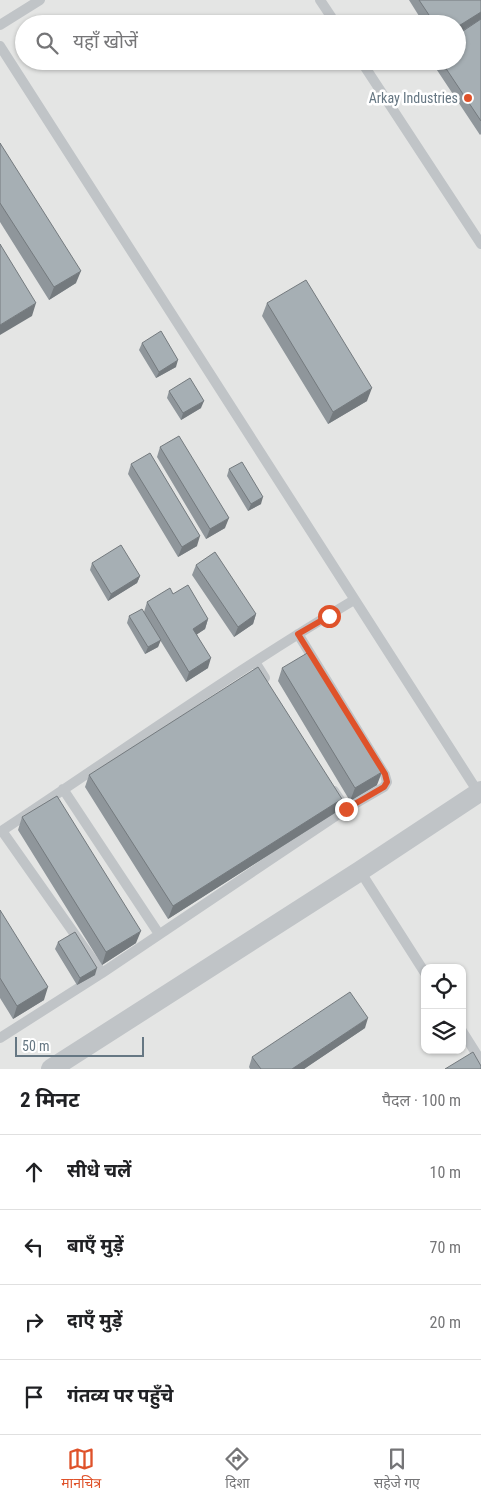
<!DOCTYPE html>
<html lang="hi">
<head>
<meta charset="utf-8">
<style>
  body { margin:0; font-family:"Roboto Condensed","Noto Sans Devanagari",sans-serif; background:#f2f2f2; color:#202124 }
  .controls { position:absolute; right:15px; bottom:15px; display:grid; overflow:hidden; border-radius:10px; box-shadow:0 1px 4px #0004 }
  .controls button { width:45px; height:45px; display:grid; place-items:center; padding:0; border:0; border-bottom:1px solid #e0e0e0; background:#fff; color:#202124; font:25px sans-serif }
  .scale { position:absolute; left:15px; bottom:12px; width:129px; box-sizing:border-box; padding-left:5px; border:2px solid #667783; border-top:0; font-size:14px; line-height:18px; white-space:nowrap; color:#667783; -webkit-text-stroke:4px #fff; paint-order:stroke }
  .stop { position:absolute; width:15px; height:15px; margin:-11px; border:4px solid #df522a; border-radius:50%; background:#fff }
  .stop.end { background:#df522a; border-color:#fff; box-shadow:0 1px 5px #0008 }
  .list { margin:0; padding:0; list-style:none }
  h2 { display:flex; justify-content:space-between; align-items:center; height:65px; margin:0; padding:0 20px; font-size:21px }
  h2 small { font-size:16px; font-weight:400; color:#757577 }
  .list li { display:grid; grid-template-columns:32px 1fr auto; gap:15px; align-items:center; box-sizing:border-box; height:75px; padding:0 20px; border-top:1px solid #e0e0e0 }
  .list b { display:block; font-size:19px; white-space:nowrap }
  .list em { font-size:16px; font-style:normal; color:#757577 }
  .icon { flex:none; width:28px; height:28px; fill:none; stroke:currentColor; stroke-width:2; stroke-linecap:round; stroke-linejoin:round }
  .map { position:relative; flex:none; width:481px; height:1069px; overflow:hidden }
  .search { position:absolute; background:#fff; box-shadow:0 1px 4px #0004; left:15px; right:15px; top:15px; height:55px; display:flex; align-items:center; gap:12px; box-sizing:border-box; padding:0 18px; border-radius:28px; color:#757577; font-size:19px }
  .sheet { height:365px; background:#fff }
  nav { display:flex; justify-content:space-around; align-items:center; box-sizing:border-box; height:70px; border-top:1px solid #e0e0e0; background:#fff; font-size:14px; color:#757577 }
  nav a { display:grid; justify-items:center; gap:2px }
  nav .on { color:#df522a }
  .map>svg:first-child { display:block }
  .built { fill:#e4e5e4; fill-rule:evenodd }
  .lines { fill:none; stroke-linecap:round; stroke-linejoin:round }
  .lane { stroke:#c0c4c7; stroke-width:10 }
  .street { stroke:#c0c4c7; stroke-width:20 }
  .wall { fill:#8f969b }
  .shaded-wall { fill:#747a7e }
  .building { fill:#a6afb4; stroke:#747a7e }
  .route { stroke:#df522a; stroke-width:6 }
  .poi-dot { fill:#df522a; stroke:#fff; stroke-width:2 }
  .labels { text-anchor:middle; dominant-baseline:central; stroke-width:5; stroke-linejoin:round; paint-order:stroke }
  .poi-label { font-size:14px; fill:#667783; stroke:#fff; text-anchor:end }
</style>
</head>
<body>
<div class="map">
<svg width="481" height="1069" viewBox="0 0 481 1069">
  <rect width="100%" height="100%" fill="#f6f6f3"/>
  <path class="built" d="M0,0h481v1069h-481zM24,24h433v37h-433zM425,968h37v82h-37z"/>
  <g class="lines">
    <path class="lane" d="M320,0l16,24
      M0,25l40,-25
      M0,46l478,746
      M361,61l120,183
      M298,634l87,141 2,7 -3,5 -38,22
      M255,662l10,16
      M63,789l96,145
      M2,831l100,142 244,-164 -12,-18
      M0,832c118,-78 233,-160 354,-232
      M360,871l65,102
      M462,1031l19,30
      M0,1038l102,-65"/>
    <path class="street" d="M51,1069l309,-198 121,-80"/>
  </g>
  <path class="wall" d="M409,0h72v134l-1,1 -49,-74h26v-37h-33z
    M0,143l76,140 -27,17 -49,-78z
    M267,303l100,98 -39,23 -66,-108z
    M142,343l34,24 -20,11 -17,-28z
    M169,391l32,17 -20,12 -14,-22z
    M160,447l65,81 -19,11 -49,-82z
    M131,464l66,82 -19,11 -50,-83z
    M229,469l32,35 -13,7 -21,-35z
    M92,563l48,13 -3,7 -29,18 -18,-31z
    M196,565l60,49 -3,10 -19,13 -42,-62z
    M173,594l35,25 -3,10 -8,5 11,34 -22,14 -26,-42 -2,7 -13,7 -18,-31 2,-7 15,-4 3,-10z
    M282,668l95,117 -27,16 -72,-120z
    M89,775l253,24 -4,12 -170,108 -83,-132z
    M22,817l114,126 -34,22 -84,-135z
    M0,910l44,90 -31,19 -13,-21z
    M58,942l37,33 -18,10 -22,-36z
    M365,1028l-61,41h-54l-1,-2 3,-10z"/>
  <path class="shaded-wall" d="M481,12v7l-24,15v-7z
    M81,271l-5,12 -27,17 5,-13z
    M36,303l-4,13 -32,19v-10z
    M178,360l-2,7 -20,11 3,-6z
    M372,388l-5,13 -39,23 5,-12z
    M204,401l-3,7 -20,12 2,-7z
    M263,497l-2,7 -13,7 3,-7z
    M229,518l-4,10 -19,11 4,-10z
    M200,536l-3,10 -19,11 4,-10z
    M140,576l-3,7 -29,18 3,-7z
    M256,614l-3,10 -19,13 4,-10z
    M208,619l-3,10 -15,10 3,-10z
    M161,640l-3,7 -13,7 3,-7z
    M211,658l-3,10 -22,14 3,-10z
    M382,772l-5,13 -27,16 5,-13z
    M342,799l-4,12 -170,108 5,-13z
    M141,931l-5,12 -34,22 4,-13z
    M97,968l-2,7 -18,10 3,-7z
    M48,987l-4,13 -31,19 4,-13z
    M368,1018l-3,10 -61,41h-12z"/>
  <path class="building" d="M419,0h62v12l-24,15v-3h-22z
    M481,19v102l-40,-60h16v-26z
    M0,143l81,128 -27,16 -54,-84z
    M0,244l36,59 -36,22z
    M306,280l66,108 -39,24 -66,-109z
    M161,331l17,29 -19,12 -17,-29z
    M190,378l14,23 -21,12 -14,-22z
    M179,436l50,82 -19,11 -50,-82z
    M150,453l50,83 -18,11 -51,-83z
    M242,462l21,35 -12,7 -22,-35z
    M121,545l19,31 -29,18 -19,-31z
    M215,552l41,62 -18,13 -42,-62z
    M188,585l20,34 -15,10 18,29 -22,14 -42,-70 23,-14 3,6z
    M142,609l19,31 -13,7 -19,-31z
    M309,652l73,120 -27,16 -73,-120z
    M258,667l84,132 -169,107 -84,-131z
    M57,796l84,135 -35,21 -84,-135z
    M0,910l48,77 -31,19 -17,-28z
    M75,932l22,36 -17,10 -22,-36z
    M350,992l18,26 -76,51h-31l-9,-12z
    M473,1052l8,14v3h-36z"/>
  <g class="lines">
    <path class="route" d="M329,616l-31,18 87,140 2,8 -3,5 -38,22"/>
  </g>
  <circle class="poi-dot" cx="468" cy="98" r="5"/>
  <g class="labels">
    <g class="poi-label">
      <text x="458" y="98">Arkay Industries</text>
    </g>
  </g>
</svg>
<div class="controls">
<button><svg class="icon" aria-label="locate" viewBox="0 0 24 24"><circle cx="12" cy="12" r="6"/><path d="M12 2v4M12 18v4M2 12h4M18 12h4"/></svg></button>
<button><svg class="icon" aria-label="layers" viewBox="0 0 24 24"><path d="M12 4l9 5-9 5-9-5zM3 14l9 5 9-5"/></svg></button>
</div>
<div class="scale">50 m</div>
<div class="stop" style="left:329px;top:616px"></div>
<div class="stop end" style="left:346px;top:809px"></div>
<div class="search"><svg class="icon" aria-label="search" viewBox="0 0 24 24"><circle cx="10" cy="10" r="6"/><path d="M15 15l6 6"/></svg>यहाँ खोजें</div>
</div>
<section class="sheet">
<h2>2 मिनट<small>पैदल · 100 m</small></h2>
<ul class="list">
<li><svg class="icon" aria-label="ahead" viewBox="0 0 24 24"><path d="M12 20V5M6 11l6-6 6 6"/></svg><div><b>सीधे चलें</b></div><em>10 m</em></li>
<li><svg class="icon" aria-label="left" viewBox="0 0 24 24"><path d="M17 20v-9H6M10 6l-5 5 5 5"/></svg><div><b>बाएँ मुड़ें</b></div><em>70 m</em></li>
<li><svg class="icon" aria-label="right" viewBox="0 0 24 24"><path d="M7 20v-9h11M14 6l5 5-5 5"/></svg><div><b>दाएँ मुड़ें</b></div><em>20 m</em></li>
<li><svg class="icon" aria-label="arrive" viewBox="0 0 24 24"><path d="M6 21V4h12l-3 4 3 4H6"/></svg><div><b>गंतव्य पर पहुँचे</b></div></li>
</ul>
</section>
<nav>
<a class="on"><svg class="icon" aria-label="map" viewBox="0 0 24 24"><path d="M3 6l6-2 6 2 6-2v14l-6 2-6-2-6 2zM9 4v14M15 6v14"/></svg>मानचित्र</a>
<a><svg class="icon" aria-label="directions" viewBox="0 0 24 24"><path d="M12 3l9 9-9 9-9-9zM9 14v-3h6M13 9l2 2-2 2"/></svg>दिशा</a>
<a><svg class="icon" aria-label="saved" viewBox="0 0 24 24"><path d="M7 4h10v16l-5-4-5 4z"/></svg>सहेजे गए</a>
</nav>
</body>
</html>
